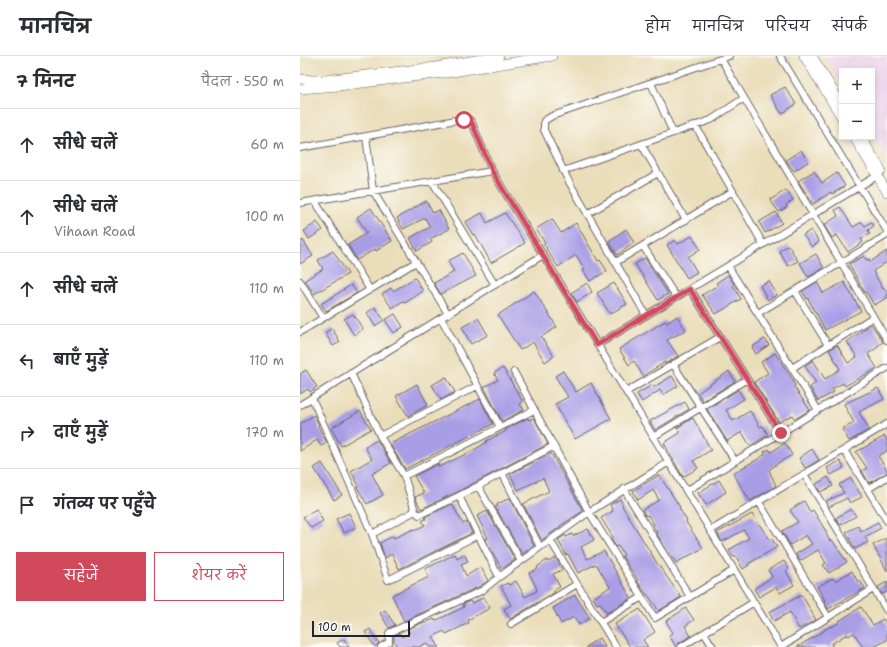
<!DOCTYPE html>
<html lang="hi">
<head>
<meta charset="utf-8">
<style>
  body { margin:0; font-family:"Shantell Sans","Playpen Sans Deva",sans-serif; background:#f2f2f3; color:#2b2b33 }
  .controls { position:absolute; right:12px; top:12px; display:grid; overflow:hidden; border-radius:0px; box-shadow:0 2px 6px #0003 }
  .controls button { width:36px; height:36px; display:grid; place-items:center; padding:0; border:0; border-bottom:1px solid #e1e1e2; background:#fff; color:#2b2b33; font:20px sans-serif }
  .scale { position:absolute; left:12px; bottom:10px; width:98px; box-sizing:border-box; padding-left:4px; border:2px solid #22223b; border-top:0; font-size:11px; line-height:14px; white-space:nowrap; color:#22223b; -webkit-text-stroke:3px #fdfcf7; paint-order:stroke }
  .stop { position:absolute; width:12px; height:12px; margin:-9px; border:3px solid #d1495b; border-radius:50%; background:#fff }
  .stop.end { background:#d1495b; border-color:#fff; box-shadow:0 1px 4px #0008 }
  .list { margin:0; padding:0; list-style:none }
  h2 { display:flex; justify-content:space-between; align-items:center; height:52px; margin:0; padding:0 16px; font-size:17px }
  h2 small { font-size:13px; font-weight:400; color:#7c7c81 }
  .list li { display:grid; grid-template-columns:26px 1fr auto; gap:12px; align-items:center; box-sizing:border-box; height:72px; padding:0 16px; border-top:1px solid #e1e1e2 }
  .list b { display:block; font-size:15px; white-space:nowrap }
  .list p { margin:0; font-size:13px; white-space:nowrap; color:#7c7c81 }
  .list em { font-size:13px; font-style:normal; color:#7c7c81 }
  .actions { display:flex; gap:8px; padding:12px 16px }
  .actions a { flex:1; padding:9px 0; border:1px solid #d1495b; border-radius:0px; text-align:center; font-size:14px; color:#d1495b }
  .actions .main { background:#d1495b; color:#fff }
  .icon { flex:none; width:22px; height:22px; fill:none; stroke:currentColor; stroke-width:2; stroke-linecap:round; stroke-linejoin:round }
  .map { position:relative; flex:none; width:587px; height:591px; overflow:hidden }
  header { display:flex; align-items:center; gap:24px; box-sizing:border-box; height:56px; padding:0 20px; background:#fff; border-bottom:1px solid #e1e1e2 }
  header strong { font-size:19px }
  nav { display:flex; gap:22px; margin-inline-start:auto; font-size:14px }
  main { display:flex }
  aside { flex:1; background:#fff }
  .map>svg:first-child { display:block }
  .built { fill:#ecd1ea }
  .building { fill:#a99de6 }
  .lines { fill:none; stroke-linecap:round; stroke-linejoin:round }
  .street-casing { stroke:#686367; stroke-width:8 }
  .secondary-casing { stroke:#686367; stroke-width:10 }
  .street { stroke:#fff; stroke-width:6 }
  .secondary { stroke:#fff; stroke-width:9 }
  .route { stroke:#d1495b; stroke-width:5 }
</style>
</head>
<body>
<header>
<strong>मानचित्र</strong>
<nav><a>होम</a><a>मानचित्र</a><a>परिचय</a><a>संपर्क</a></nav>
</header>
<main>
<aside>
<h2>7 मिनट<small>पैदल · 550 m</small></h2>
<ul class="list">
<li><svg class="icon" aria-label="ahead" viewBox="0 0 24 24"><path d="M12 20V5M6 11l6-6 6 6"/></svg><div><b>सीधे चलें</b></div><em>60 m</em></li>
<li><svg class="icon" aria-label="ahead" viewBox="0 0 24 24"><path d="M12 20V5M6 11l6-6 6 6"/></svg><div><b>सीधे चलें</b><p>Vihaan Road</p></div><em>100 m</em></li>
<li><svg class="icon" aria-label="ahead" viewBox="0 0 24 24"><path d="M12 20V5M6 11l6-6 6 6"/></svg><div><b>सीधे चलें</b></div><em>110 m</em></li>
<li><svg class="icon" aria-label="left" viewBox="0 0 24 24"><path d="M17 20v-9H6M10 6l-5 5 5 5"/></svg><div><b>बाएँ मुड़ें</b></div><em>110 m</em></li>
<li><svg class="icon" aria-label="right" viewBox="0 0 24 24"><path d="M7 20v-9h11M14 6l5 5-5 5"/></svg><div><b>दाएँ मुड़ें</b></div><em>170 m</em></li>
<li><svg class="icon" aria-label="arrive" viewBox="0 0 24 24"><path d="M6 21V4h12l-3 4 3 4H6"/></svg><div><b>गंतव्य पर पहुँचे</b></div></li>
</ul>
<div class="actions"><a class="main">सहेजें</a><a>शेयर करें</a></div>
</aside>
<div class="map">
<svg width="587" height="591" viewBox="0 0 587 591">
  <rect width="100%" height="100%" fill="#fdfcf7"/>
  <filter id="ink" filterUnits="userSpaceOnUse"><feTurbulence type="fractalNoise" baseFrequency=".025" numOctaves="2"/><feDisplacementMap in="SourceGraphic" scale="8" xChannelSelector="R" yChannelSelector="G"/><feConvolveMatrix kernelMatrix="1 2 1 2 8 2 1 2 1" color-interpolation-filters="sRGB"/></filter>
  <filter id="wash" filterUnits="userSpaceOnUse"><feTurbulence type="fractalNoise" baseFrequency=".012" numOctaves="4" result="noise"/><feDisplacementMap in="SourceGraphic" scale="16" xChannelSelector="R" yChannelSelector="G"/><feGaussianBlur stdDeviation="0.9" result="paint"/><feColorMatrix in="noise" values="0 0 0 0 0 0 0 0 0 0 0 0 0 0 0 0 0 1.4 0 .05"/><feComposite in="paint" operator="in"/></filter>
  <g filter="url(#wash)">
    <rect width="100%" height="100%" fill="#eaddb9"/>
    <path class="built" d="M525,0h62v103l-15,-25v-63h-30v14z"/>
    <g id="blocks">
      <path class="building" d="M485,31l11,17 -14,10 -12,-19z
        M501,94l7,12 -14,9 -8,-11z
        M514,115l8,12 15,-10 8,13 -13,8 -1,-2 -18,12 -15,-23z
        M486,134l7,10 -7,5 1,2 -8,5 -9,-12z
        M126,145l7,12 6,-3 10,19 -19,10 2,3 -15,9 -7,-13 20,-11 -5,-9 -22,11 -6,-11z
        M540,151l13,20 9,-5 3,4 6,-4 3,4 -6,4 2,4 -9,5 2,3 -15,10 -11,-17 -5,3 -8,-13 14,-9 -3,-6z
        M71,152l21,33 -16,10 -1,-2 -18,11 -9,-15 19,-12 -10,-16z
        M476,156l6,11 -17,10 -6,-11z
        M182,157l5,10 18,-10 20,30 -34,20 -16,-29 -2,1 -8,-13z
        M252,163l9,14 15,-10 22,38 2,-1 7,11 -17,10 -7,-11 2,-1 -9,-14 -18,12 -12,-18 1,-1 -4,-4 2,-1 -9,-14z
        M17,166l6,8 -14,9 -5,-8z
        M326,173l8,14 -17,12 -8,-14z
        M511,174l8,12 -7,5 -9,-12z
        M392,180l8,13 -12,8 9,15 -10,6 -20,-33 8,-5 3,4z
        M3,184l10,16 -13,8v-21z
        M488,189l10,16 -10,5 -9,-15z
        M33,195l15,23 -34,20 -9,-14 18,-11 -5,-9z
        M587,195v11l-14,9 10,18 1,-1 3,5v5l-13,7 -8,-13 -1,1 -16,-29 15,-8 2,4 3,-1 1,3z
        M163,197l13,23 -35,18 -7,-11 20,-11 -6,-11z
        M516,198l8,14 -16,9 -8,-14z
        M345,202l23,36 -10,6 -23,-36z
        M428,219l6,9 -1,1 8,14 -25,15 -14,-19 16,-10 -2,-2z
        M115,222l8,13 -18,12 -2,-2 -11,7 -10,-14 9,-6 2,3z
        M469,225l8,14 -9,5 -8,-14z
        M517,226l6,11 21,-11 17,29 -36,19 -10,-19h-1l-6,-13 -1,1 -5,-8z
        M287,227l5,9 -15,10 -6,-9z
        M314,227l13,21 -17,10 -13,-21z
        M51,229l6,8 -31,18 -5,-7z
        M234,235l23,36 -16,10 13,19 -9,6 -12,-20 -13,8 -22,-35z
        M75,251l9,13 -9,6 -8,-13z
        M53,258l10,15 -9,6 -10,-16z
        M95,258l8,13 -9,6 -9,-13z
        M377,260l9,14 -19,10 11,16 -13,8v-2l-22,14 -9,-15 -5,4 -10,-16 46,-28 2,2z
        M178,262l10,17 -17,9 -9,-17z
        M571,268l12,18 -6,4 1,1 -10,7 9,14 -32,18 -2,-3 -11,6 2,3 -16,9 -8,-14 6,-4 -11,-17 8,-6 12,19 15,-10 -11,-19 8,-5 11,18 9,-6 -10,-15z
        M32,272l8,14 -7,4 -8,-13z
        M465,283l4,6 -13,9 -4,-7z
        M475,297l18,27 2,6 -1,1 16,23 -15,9 -3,-4 -13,7 -25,-40 14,-9 -7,-11z
        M203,312l20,34 -3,2 4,6 -22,11 -18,-34 14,-7 -4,-7z
        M6,314l11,17 -7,5 -2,-3 -8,5v-20z
        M263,315l13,21 15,-9 20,36 -36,20 -20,-35 13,-7 -13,-21z
        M429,315l6,10 -32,20 -5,-8z
        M372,320l6,10 -15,9 -3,-5 -18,12 -5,-8 15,-9 2,2z
        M146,321l9,15 -14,8 -9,-15z
        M117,328l11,21 -20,11 -12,-20z
        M578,332l6,11 -25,13 10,18 -20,11 -7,-12 12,-6 -10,-19z
        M438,334l6,9 -18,11 7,11 17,-10 10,16 3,-1 5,9 -18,11 -8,-14 -15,9 -20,-32z
        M180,343l13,25 -88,45 -15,-25z
        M385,346l4,7 -34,21 -5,-9z
        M60,355l11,18 -30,17 -10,-18z
        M14,359l5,10 -1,1 9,17 -6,3 -4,-6 -17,11v-27z
        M228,362l1,2 5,-2 14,26 -91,48 -36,17 -6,-12 9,-4 -10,-17 24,-12 1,3 33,-16 15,-9 -1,-1 20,-10v-2z
        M393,362l18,32 -18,11 5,7 -15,9 -19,-34 16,-10 -3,-5z
        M585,380l2,4v11l-9,5 9,14v3l-18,10 -7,-12 5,-3 -11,-16z
        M77,384l14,23 -19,11 11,21 -16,9 -10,-17 2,-1 -8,-15 21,-12 -7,-12z
        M485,387l7,12 -14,8 -9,7 7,16 -26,15 -17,-28 27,-15 5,-4 -1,-2 5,-3 2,3z
        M512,393l7,11 -14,8 -6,-10z
        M251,397l32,58 -23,15v1l-18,13 -19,-36 26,-13 -6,-13 -25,12 -8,-16z
        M540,405l4,7 -13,7 -4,-7z
        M22,407l20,32 -8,5 -20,-32z
        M359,419l21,32 -1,1 8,13 -1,1 17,26 -27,15 -20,-30 1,-1 -4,-6 1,-1 -6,-10 -2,1 -4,-6 17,-10 -6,-10 -15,10 -5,-9z
        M528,421l5,9 -13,6 -4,-8z
        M551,422l11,19 -12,6 -3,-5 -18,9 -3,-6 18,-8 -5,-8z
        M419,424l7,12 -20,13 -8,-12z
        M210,442l24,48 -12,8 -27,-47 3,-1 -1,-2z
        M320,443l3,6 -1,1 35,57 24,34 -22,14 -12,-17h-1l-9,-13 1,-1 -16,-24 2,-1 -6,-9 -2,1 -5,-8 2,-2 -12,-19 12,-7 -3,-6z
        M504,445l6,11 3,-2 14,23 -1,1 4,7 2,-1 15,22 -18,11 -6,-8 3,-2 -8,-13 -18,11 -4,-7 16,-10 -6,-9 -16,10 -8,-14 16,-9 -8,-12z
        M152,448l11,20 4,-2 5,11 -73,36 -7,-15 -7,4 -5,-15 13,-7 1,2 20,-9 1,1 10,-5 -3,-4 4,-2 -1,-2z
        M16,453l7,12 -12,7 -8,-11z
        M551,453l5,7 -16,9 -4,-7z
        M187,455l28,49 -13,9 -17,-30 3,-1 -11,-22z
        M49,457l7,14 -12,6 -8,-14z
        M452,458l18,26 2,-1 5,8 -29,17 1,1 -6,4 -7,-13 -3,1 -4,-7 20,-12 -5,-8 -22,12 -5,-9z
        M578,466l3,6 -16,9 3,5 -13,7 -9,-17 12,-6 3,5z
        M288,473l6,11 -13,7 6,12 17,-8 27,47 -24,15 -7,-10 -3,1 -4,-6 17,-11 -14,-23 -18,9 -10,-19 -2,1 -8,-15 7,-5 1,2 6,-3 1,2z
        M587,482v33l-14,-26z
        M155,498l2,4 7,-4 4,7 -7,3 5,12 15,-9 7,14 -8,5 -76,35 -12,-26 37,-18 -4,-8z
        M256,502l6,12 -9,4 7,13 -6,3 1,2 -45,27 -6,-10 7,-4 -10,-19 7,-3 1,2 7,-4 9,16 12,-6 -1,-1 1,-1 -8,-16 9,-4 -1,-2 10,-7 1,2z
        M484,505l5,8 -3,2 8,14 -14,8 -4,-6 -17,10 -5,-8 18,-12 -4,-7z
        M552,515l6,11 2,-1 5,7 -37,21 -5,-8 2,-1 -8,-13 16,-9 2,3z
        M587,526v10l-5,2 -4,-7z
        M275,539l15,23 -11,7 -5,-8 -13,7 -8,-16z
        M502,539l14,25 -17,9 -9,-17 -16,9 -5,-9z
        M184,541l6,11 -22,12 1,3 -23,11 -2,-3 -11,6 6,10h-10l-3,-4 -7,4h-22l-3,-6v-5l5,-3 3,4 8,-4 -2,-4 16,-7 1,1 9,-4 1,2 29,-14 -1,-3 7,-3 1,2h2z
        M561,551l12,18 10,-6 4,6v15l-13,7h-11l-9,-14 -6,3 -1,-2 -16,10 2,3h-36l27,-16v-1l7,-4v1l9,-5 -1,-1z
        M386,552l8,12 -9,6 6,10 -12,7 -3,4 -7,-12 4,-2 -7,-12z
        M340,553l15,23 -12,8 5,7h-18l-15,-23z
        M85,554l10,15 -6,3 -9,-15z
        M70,573l9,14 -4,4 -10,-15z
        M299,582l6,9h-19z
        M44,583l5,8h-9l-3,-4z"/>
    </g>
  </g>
  <g filter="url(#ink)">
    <use href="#blocks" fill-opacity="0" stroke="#686367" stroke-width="1"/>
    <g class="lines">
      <g class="street-casing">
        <path id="street" d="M480,0l107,175
          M421,3l166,281
          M351,27l22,50
          M395,69l68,119
          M66,80l7,55 75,123
          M341,88l45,76
          M0,92l156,-28h14l2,3 20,48 289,476 92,-58
          M263,115l148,-51 33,-22
          M132,125l63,104
          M15,145l55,89
          M0,147l192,-32
          M287,158l71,-41
          M343,190l33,51
          M316,206l117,-71
          M428,210l90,144
          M0,225l23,37
          M390,233l91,144
          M495,235l33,54
          M458,257l129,-78
          M346,259l-78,-135 -24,-50v-9l8,-5 177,-60
          M141,262l59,109
          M0,276l116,-70
          M297,289l283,-171
          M373,308l62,97
          M492,312l81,-51
          M214,316l75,140 66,106 79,-48
          M51,317l29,63 24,40 11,35 4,4 40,-19 95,-50
          M326,336l94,-55
          M12,342l60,136
          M0,349l243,-150
          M80,380l97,-50
          M353,381l94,-58
          M544,394l43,71
          M202,417l38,74
          M504,418l83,137
          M104,420l130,-66
          M178,430l43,75
          M324,433l66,108
          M568,433l19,-12
          M386,435l201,-123
          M159,440l40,81
          M459,446l69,115
          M115,455l-43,23 16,46 90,-45
          M410,475l177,-107
          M250,484l66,107
          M301,566l41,-25
          M211,568l66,-40
          M404,577l9,14
          M81,591l8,-5v-9l94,-43 16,-13 90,-65 80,-50
          M381,591l73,-45"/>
      </g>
      <g class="secondary-casing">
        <path id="secondary" d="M504,0l38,62
          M512,0l30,49
          M0,23l13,1h11l112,-13 63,-11
          M0,33l38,-3 114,-14 100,-16
          M554,81l33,55
          M561,81l20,33"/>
      </g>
      <use href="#street" class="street"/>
      <use href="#secondary" class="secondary"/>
    </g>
  </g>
  <g class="lines" filter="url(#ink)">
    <path class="route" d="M164,64h6l2,3 20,48 105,174 93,-56 91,144"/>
  </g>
</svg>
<div class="controls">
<button>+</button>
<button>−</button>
</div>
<div class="scale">100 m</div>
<div class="stop" style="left:164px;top:64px"></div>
<div class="stop end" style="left:481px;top:377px"></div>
</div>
</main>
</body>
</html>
